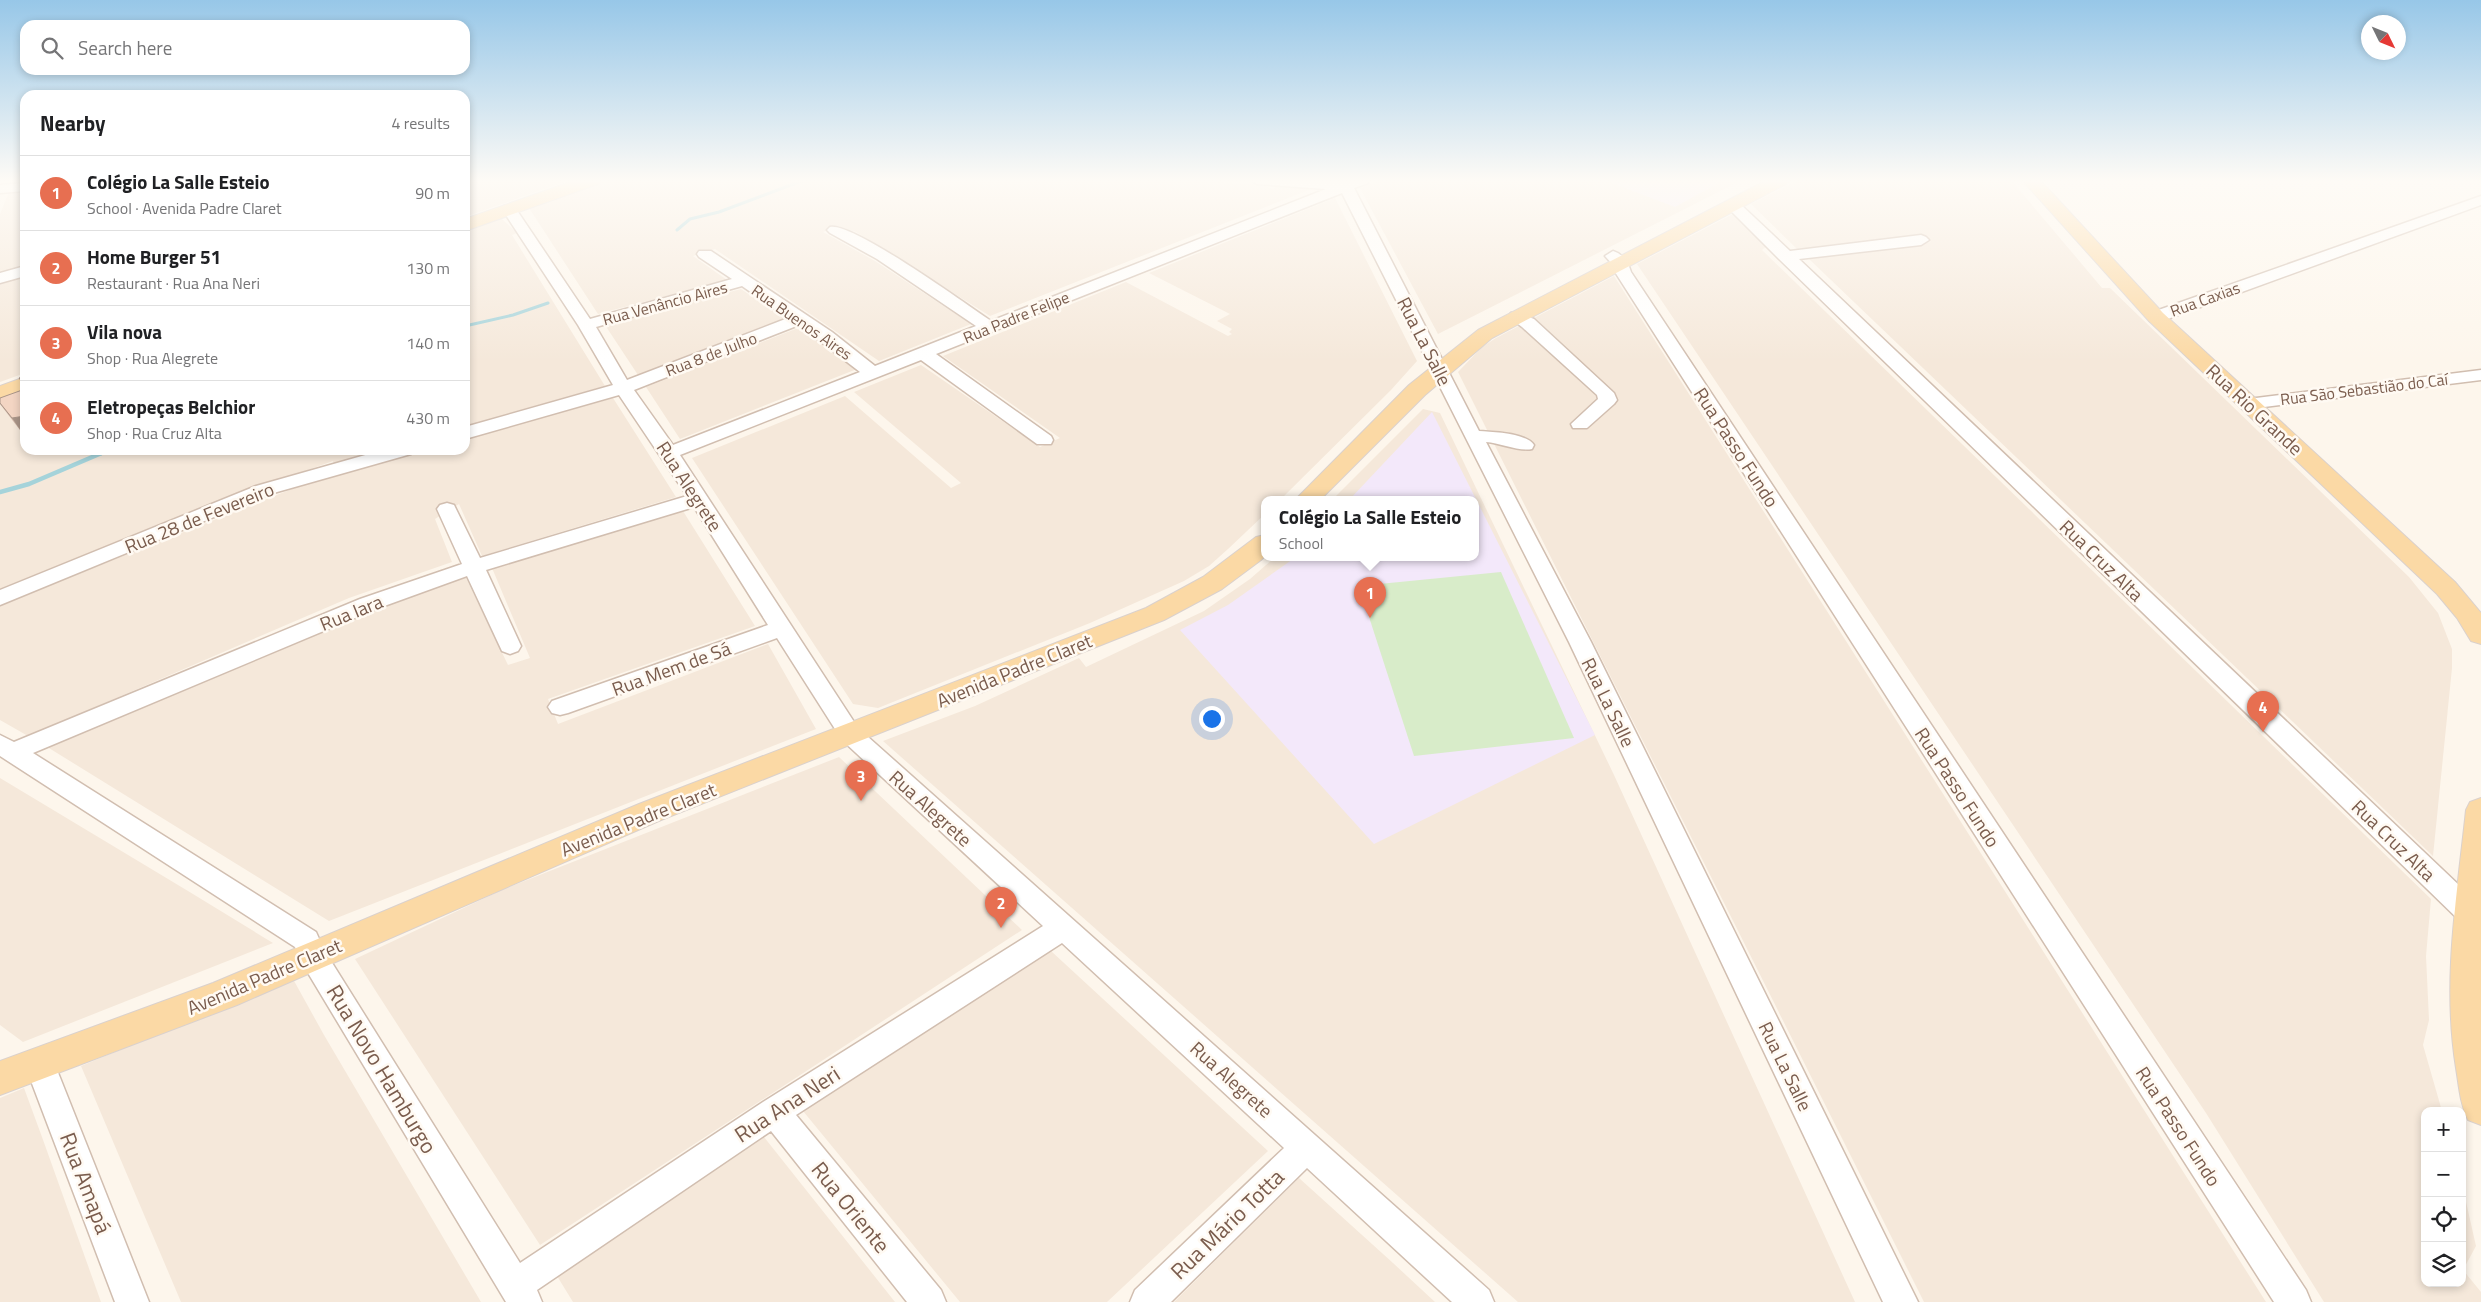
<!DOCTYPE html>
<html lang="en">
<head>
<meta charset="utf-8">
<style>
  body { margin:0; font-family:"Titillium Web",sans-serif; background:#f2f2f2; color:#202124 }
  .controls { position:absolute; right:15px; bottom:15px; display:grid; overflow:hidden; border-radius:10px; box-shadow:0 2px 8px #0003 }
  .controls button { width:45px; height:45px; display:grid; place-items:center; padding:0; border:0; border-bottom:1px solid #e0e0e0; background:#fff; color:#202124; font:25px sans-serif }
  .compass { position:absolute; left:2361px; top:15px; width:45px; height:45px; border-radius:50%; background:#fff; box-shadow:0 2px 8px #0003; rotate:133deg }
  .you { position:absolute; left:1211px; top:718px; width:18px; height:18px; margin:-12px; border:4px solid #fff; border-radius:50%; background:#1a73e8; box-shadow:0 0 0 8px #1a73e833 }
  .badge { display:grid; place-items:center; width:32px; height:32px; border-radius:50%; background:#e76f51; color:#fff; font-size:16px; font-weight:700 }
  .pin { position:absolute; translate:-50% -41px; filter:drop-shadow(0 1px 2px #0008) }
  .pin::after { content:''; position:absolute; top:26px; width:18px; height:15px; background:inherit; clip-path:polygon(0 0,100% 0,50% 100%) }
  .popup { position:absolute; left:1261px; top:496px; width:218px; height:65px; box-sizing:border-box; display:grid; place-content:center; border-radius:10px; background:#fff; filter:drop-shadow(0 1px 4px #0005); font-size:16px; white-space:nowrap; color:#757577 }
  .popup b { font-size:19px; color:#202124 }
  .popup::after { content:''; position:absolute; left:50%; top:100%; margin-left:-10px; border:10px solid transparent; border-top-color:#fff }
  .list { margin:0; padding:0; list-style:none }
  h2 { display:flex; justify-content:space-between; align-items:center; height:65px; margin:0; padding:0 20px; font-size:21px }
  h2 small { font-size:16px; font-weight:400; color:#757577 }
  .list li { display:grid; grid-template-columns:32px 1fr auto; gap:15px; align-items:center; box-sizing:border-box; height:75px; padding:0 20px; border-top:1px solid #e0e0e0 }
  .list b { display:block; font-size:19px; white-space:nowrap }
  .list p { margin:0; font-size:16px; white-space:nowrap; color:#757577 }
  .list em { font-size:16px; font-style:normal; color:#757577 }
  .icon { flex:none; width:28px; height:28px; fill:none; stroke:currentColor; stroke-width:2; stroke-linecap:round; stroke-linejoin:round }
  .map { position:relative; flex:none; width:2481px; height:1302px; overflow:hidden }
  .search { position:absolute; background:#fff; box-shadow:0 2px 8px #0003; left:20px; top:20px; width:450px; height:55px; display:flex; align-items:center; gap:12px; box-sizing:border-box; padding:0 18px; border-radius:15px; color:#757577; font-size:19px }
  .panel { position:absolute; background:#fff; box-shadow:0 2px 8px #0003; left:20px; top:90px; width:450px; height:365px; border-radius:15px }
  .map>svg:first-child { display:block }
  .residential { fill:#f5e8da }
  .education { fill:#f3e8fa }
  .green { fill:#d8ecc9 }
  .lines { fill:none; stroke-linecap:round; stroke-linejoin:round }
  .stream-far1 { stroke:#a5d3da; stroke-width:3 }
  .stream { stroke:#a5d3da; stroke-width:4.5 }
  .minor-casing { stroke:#d1beb0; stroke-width:3 }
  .major-casing { stroke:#dad1cd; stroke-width:2 }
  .minor { fill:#fff; fill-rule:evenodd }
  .major { fill:#fbd9a5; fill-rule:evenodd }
  .wall { fill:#d1b7a8 }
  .shaded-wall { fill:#aa9588 }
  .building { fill:#f3d5c3; stroke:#aa9588 }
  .labels { text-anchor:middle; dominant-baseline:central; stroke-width:5; stroke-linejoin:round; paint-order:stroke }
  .far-street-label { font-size:16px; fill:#7a5c4d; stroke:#fffaf3 }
  .street-label { font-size:19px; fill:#7a5c4d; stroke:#fffaf3 }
  .near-street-label { font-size:22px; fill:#7a5c4d; stroke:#fffaf3 }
</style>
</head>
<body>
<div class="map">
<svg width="2481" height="1302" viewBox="0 0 2481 1302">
  <rect width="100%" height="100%" fill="#fdf6ec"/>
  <path class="residential" d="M465,180h105l-105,37z
    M608,180h577l79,5 8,4 9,-4 30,4 -321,127 -134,-84 -18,-6 -15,6 52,29 96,63 -92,37 -164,-112 -22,7 34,24 -129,34 -69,-106z
    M1381,180h361l-304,154 -78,-146z
    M1799,180h212l91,108h8l299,289 29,36 14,36v19l-19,188 -625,-598 123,-16 -8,-7 -126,14 -46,-45z
    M25,190v77l-25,7v-60l9,-22z
    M1335,198l82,163 -26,29 -110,109h-16v15l-37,35 -19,17 -25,15 -94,42 -212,85 -25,-4 -161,-246 153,-62 106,92 10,-5 -107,-91 67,-27 119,82 20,-9 -117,-82 183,-74 102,54 4,-2 -3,-2 3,-3 -15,-8 13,-7 -81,-41z
    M1733,214l34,32 -5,4 669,649 -5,57 3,64 -6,25 19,66h-17v172h37v-99l14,62 -13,24 18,22v10h-157l-118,-189 -569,-849z
    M501,218l16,15 -5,2 93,151 -140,40v-194z
    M25,276v97l-25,9v-99z
    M1614,276l652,1026h-342l-466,-930 24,-25 14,-9z
    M741,289l44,30 -147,56 -33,-50z
    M798,328l59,41 -177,70 -34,-52z
    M25,391v59h357l-48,14 -1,-3 -56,20 -277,109v-190z
    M613,398l63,99 -194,59 -23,-52 -24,15 17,43 -103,36 -321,138 -28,-16v-115l302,-120 125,-35h38v-11z
    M1423,409l17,4 174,362 241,527h-337l-635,-561 92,-35 104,-48 7,9 118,-56 46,-32 25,-22h200v-58h-142z
    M683,511l72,115 -207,73 10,25 210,-80 48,85 -487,192 -285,-176 329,-135 92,-34 43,89 22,-7 -38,-90z
    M839,757l183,173 -482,315 -185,-286 149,-70z
    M0,778l188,113 85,52 -250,99 -23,-17z
    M1051,951l217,200 -161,151h-147l-157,-191z
    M293,979l31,56 157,267h-300l-100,-236z
    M24,1088l18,49 59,165h-101v-204z
    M764,1137l131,165h-322l-16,-26z
    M1299,1178l94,85 42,39h-261z"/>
  <path class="education" d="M1604,180h120l-49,27z
    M1432,412l163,323 -221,109 -194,-214 48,-25 68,-48h179v-58h-125z"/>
  <path class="green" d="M1501,572l73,166 -160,18 -55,-170z"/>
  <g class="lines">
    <path class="stream-far1" d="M677,230l13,-11 29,-7 85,-32
      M465,326l48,-11 35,-12
      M101,454l9,-4"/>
    <path class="stream" d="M0,492l29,-8 75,-32"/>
    <g class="minor-casing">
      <path id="minor" d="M1250,180h62l31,2 8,-2h19l-2,3 -14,5 125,243c15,1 47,2 55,14l-2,4c-12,3 -32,-6 -46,-7l105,200 327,660h-35l-314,-660 -227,-449 -406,161 115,82 2,4 -2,4h-14l-116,-84 -241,95 178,273 631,562 5,12h-42l-145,-134 -136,134h-41l5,-12 149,-142 -222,-205 -266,172 145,175 5,12h-39l-136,-171 -234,159 5,12h-36l-204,-339 -7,-16 -295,-191v-21l14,7 346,-143 102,-35 -25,-55 3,-4 7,-2 7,2 26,53 207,-62 -68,-101 -154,44v-12l148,-42 -35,-60 -76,-116 2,-3h10l76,113 142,-40 -33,-22 -2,-3 2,-3h12l121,81 43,34 101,-40 -99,-67 -47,-26 -3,-3 3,-3c21,-6 136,77 161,94l335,-132 -69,-5zM742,286l46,32 -161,62 -31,-53zM799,325l61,47 -187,73 -39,-55zM694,507l74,118 -216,76 -4,6 4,6 8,2 8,-2 209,-75 65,102 201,186 -280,176 -243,161 -196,-313 -8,-18 -283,-179 343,-144 91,-33 35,75 8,3 8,-3 3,-5 -35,-76z
        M25,183v8l-25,2v-8z
        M2481,196v9l-319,116h-12l-2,-4 2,-4z
        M1733,201l5,1 52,49 131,-16 5,2 3,3 -8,5 -122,14 682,647v16l-10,3 -10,-3 -682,-663 -51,-51 -2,-3z
        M1613,251c10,3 15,11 18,21l675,1018 5,12h-37l-659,-1030 -2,-7 -8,-9z
        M25,266v10l-25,7v-10z
        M1517,312l17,7 80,74 3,7 -3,4 -27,24h-14l-2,-4 27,-25 -1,-4 -75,-68 -13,-10 2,-4z
        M2481,370v10l-233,29 -6,-1 -3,-4 3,-4 6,-1z
        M383,450h31l-3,4 -141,40 -270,111v-15l256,-104z
        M40,1052l10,4 5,9 94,237h-34l-90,-237 5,-9z"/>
    </g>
    <g class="major-casing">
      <path id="major" d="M576,180h25l-3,4 -133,47v-12z
        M1767,180h22l-3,4 -294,154 -67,57 -104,104h-25l113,-114 69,-55z
        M2022,180h18l123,133 292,269 26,31v31l-10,-3 -14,-23 -20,-24 -288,-273z
        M25,377v14l-25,9v-14z
        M1265,535v21l-4,4 -39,29 -58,31 -503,200 -424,185 -237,90v-34l213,-78 426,-179 507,-196 57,-31 53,-40z
        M2481,798v327l-13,-5c-8,-16 -9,-34 -12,-52 -14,-86 1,-172 10,-258l4,-8z"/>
    </g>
    <use href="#minor" class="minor"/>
    <use href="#major" class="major"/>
  </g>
  <path class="wall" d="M25,389l-2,45 -23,-30z"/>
  <path class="shaded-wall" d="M25,416v17l-2,1 -11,-16z"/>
  <path class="building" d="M25,376v10l-6,-8z
    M25,389v27l-13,2 -12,-15v-5z"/>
  <linearGradient id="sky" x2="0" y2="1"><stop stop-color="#97c7e8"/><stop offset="0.5" stop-color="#fefbf6"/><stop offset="1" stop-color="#fefbf6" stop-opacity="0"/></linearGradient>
  <rect width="2481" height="362" fill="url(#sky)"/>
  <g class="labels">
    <g class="far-street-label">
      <text transform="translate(2205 299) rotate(-20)">Rua Caxias</text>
      <text transform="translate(665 303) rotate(-15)">Rua Venâncio Aires</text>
      <text transform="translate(1016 317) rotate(-22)">Rua Padre Felipe</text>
      <text transform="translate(802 322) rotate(35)">Rua Buenos Aires</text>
      <text transform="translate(711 354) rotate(-21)">Rua 8 de Julho</text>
      <text transform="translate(2364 389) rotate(-7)">Rua São Sebastião do Caí</text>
    </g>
    <g class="street-label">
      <text transform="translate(1425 341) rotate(63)">Rua La Salle</text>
      <text transform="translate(2255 409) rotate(43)">Rua Rio Grande</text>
      <text transform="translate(1737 447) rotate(57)">Rua Passo Fundo</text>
      <text transform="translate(690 486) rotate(57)">Rua Alegrete</text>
      <text transform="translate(199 517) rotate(-22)">Rua 28 de Fevereiro</text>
      <text transform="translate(2102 560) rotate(44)">Rua Cruz Alta</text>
      <text transform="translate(351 612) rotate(-22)">Rua Iara</text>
      <text transform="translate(671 668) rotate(-20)">Rua Mem de Sá</text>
      <text transform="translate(1014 670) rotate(-22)">Avenida Padre Claret</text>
      <text transform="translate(1609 702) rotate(64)">Rua La Salle</text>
      <text transform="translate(1958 787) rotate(57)">Rua Passo Fundo</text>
      <text transform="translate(931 808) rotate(42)">Rua Alegrete</text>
      <text transform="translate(638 819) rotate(-22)">Avenida Padre Claret</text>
      <text transform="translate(2394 840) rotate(44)">Rua Cruz Alta</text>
      <text transform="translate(264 976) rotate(-23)">Avenida Padre Claret</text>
      <text transform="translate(1786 1066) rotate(64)">Rua La Salle</text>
      <text transform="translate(1232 1079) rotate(42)">Rua Alegrete</text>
      <text transform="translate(2179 1126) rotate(57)">Rua Passo Fundo</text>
    </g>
    <g class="near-street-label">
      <text transform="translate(382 1069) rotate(59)">Rua Novo Hamburgo</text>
      <text transform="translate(787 1104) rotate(-33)">Rua Ana Neri</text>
      <text transform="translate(86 1183) rotate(69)">Rua Amapá</text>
      <text transform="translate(851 1207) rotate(51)">Rua Oriente</text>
      <text transform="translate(1227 1224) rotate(-44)">Rua Mário Totta</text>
    </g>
  </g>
</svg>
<div class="controls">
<button>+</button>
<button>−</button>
<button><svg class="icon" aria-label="locate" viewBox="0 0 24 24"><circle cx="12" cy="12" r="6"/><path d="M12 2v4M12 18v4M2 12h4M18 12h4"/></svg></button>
<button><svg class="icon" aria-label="layers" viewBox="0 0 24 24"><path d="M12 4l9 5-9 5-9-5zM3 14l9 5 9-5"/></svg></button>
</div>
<svg class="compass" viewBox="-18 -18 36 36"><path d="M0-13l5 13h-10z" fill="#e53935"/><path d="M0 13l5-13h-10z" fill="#757577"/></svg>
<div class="you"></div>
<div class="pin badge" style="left:1370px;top:618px">1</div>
<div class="popup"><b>Colégio La Salle Esteio</b>School</div>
<div class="pin badge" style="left:1001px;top:928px">2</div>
<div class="pin badge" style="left:861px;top:801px">3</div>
<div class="pin badge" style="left:2263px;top:732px">4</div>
<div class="search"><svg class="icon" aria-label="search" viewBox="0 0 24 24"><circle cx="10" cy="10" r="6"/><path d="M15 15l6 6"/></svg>Search here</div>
<section class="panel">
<h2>Nearby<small>4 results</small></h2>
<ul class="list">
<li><span class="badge">1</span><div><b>Colégio La Salle Esteio</b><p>School · Avenida Padre Claret</p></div><em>90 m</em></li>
<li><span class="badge">2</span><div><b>Home Burger 51</b><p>Restaurant · Rua Ana Neri</p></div><em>130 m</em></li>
<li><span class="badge">3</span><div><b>Vila nova</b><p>Shop · Rua Alegrete</p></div><em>140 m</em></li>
<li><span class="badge">4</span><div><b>Eletropeças Belchior</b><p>Shop · Rua Cruz Alta</p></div><em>430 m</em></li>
</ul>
</section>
</div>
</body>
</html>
